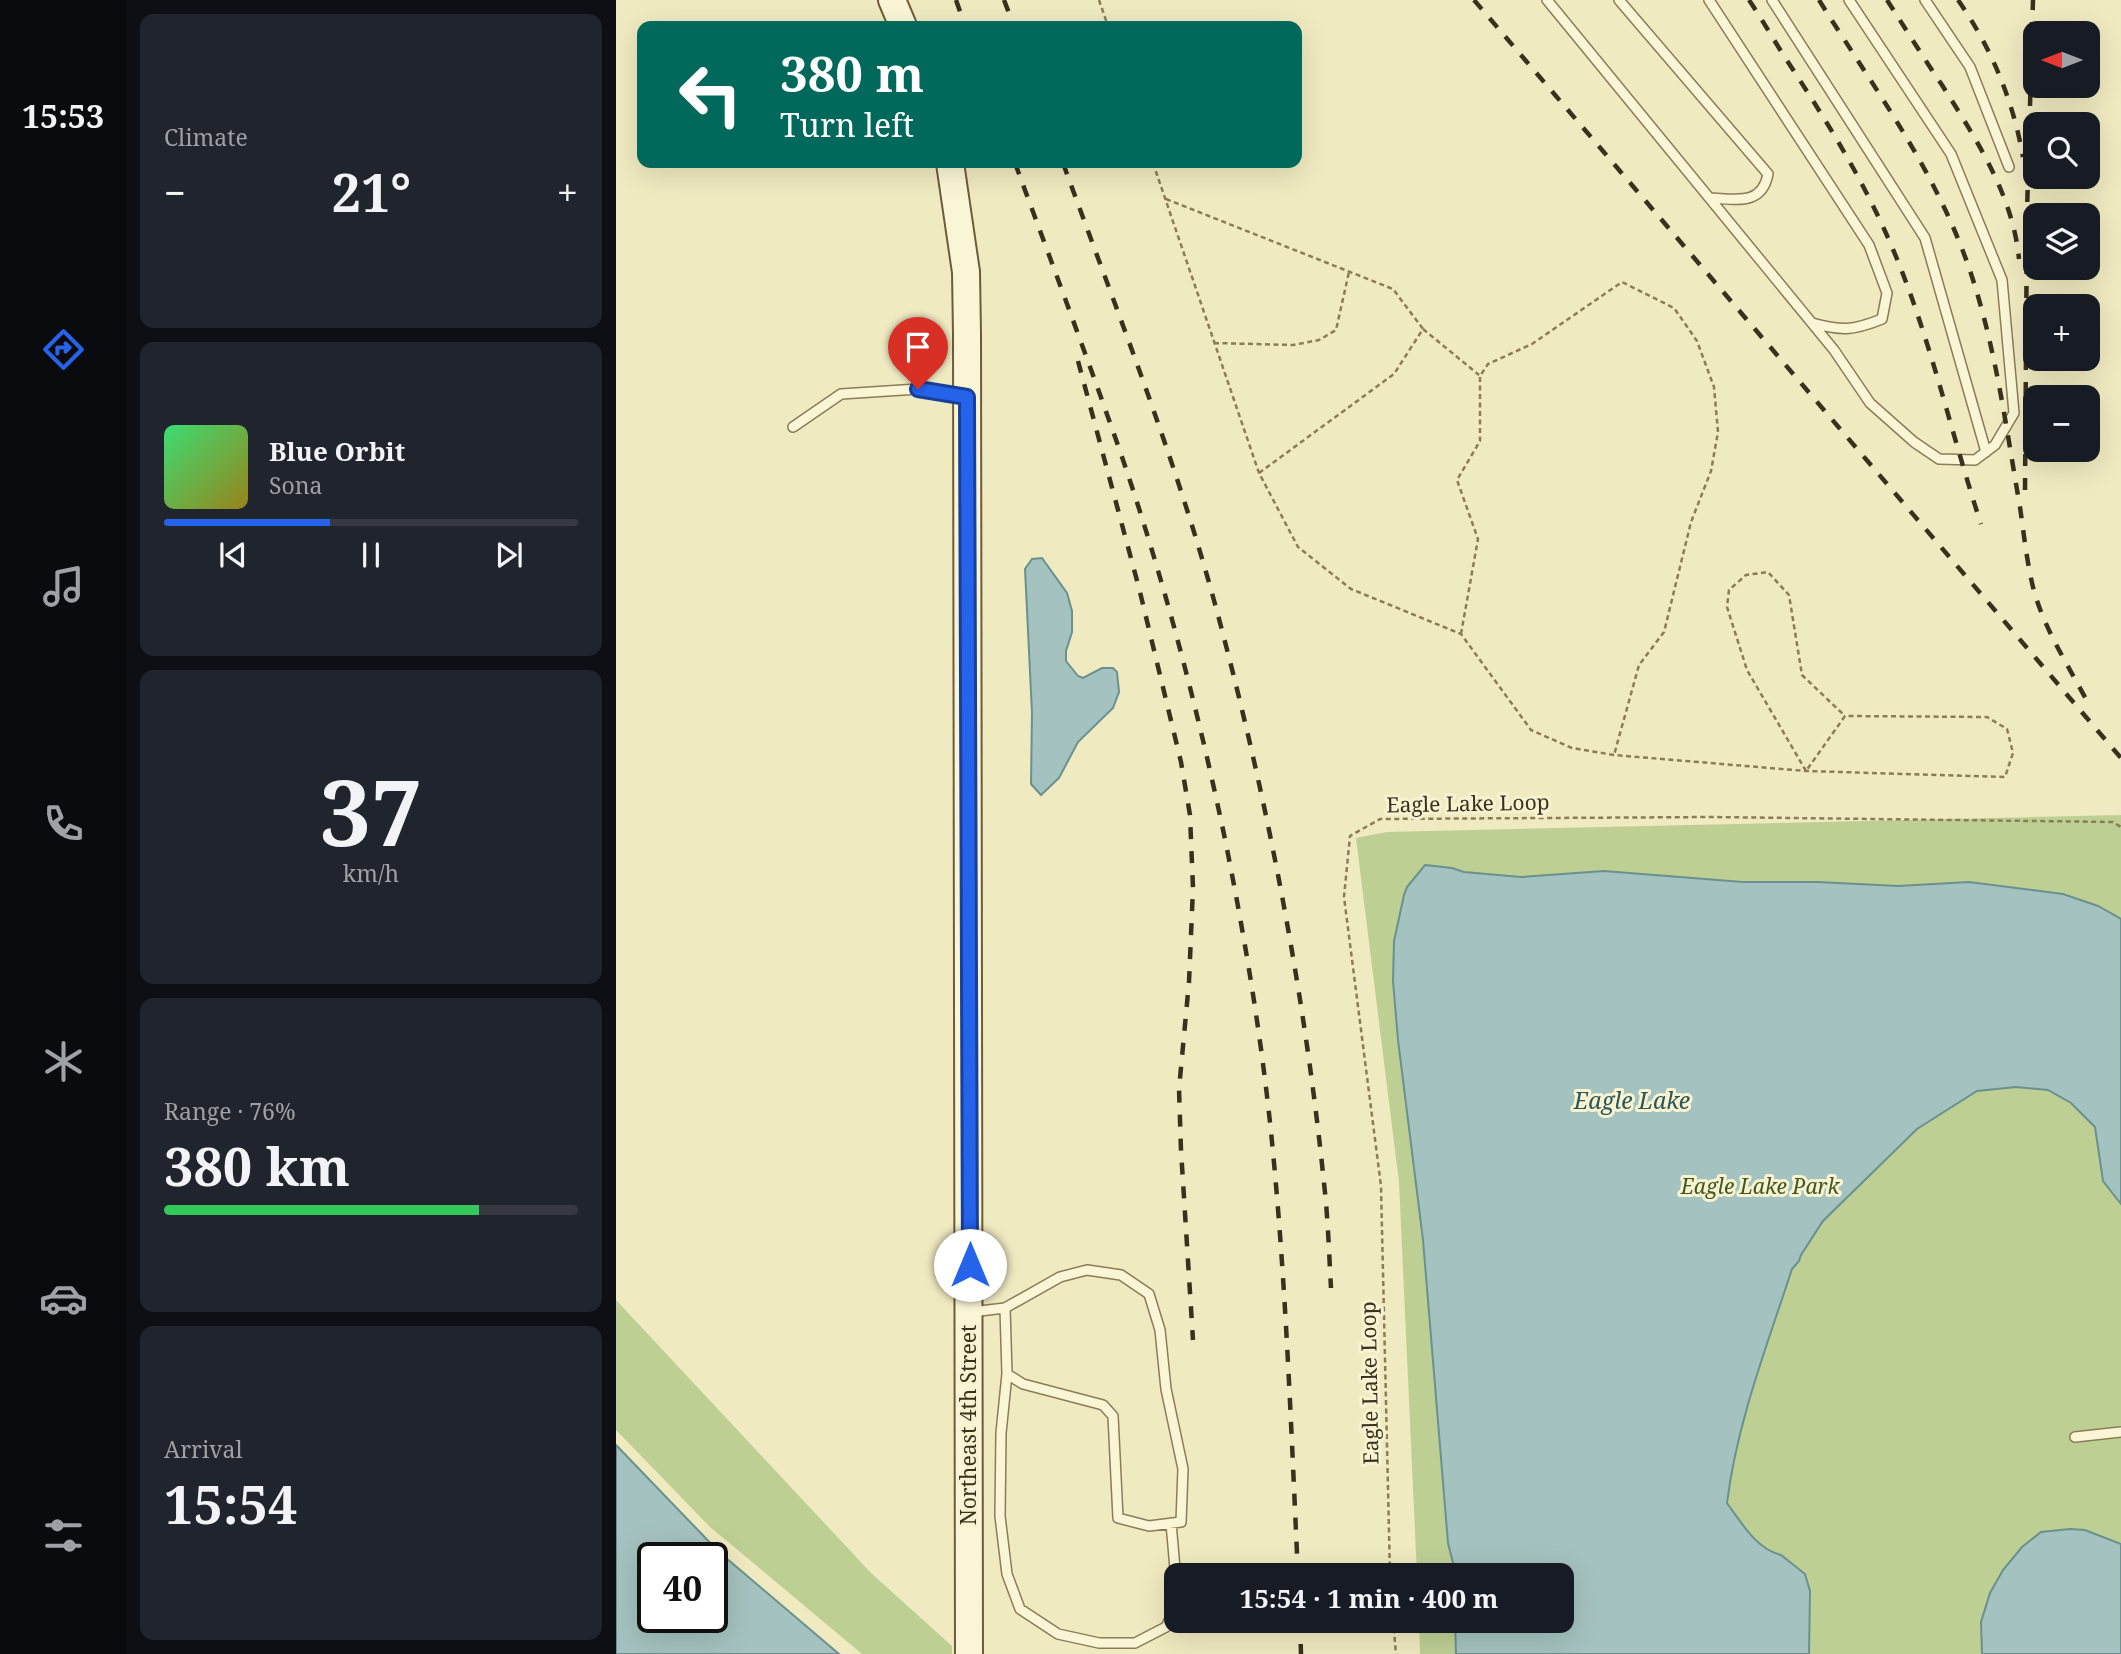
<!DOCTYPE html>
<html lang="en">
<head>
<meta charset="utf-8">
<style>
  body { margin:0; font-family:"Noto Serif",serif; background:#20242c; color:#f1f3f6; height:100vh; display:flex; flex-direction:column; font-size:26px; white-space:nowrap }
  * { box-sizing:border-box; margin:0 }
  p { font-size:23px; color:#9ea1a6 }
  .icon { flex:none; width:38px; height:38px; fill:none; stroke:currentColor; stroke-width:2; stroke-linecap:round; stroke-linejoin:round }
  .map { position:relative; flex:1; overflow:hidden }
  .drawer { display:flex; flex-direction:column; gap:14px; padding:14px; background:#0d0f14; width:490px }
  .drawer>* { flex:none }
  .guide { position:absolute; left:21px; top:21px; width:665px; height:147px; border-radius:14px; box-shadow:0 7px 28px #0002; background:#00695c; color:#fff; overflow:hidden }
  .needle { width:46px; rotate:270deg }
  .fabs { position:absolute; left:1407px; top:21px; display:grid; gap:14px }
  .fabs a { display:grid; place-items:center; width:77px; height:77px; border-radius:14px; background:#171b24; box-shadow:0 7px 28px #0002; font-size:35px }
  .speed { position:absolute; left:21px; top:1542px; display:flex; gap:14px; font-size:35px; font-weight:700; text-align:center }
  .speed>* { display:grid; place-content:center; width:91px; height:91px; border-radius:50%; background:#171b24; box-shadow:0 7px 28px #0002; line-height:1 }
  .speed .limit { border:4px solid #111; border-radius:10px; background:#fff; color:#111 }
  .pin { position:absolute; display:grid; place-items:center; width:60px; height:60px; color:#fff; margin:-72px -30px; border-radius:50% 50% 50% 0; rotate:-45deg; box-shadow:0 0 7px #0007 }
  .pin .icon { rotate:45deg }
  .me { position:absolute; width:77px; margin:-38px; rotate:0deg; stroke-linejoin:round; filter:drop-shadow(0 0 5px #0008) }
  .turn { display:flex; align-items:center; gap:24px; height:147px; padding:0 28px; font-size:32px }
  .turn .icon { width:91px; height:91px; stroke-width:2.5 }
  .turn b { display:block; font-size:49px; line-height:60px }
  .big { font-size:52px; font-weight:700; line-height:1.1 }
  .drawer .widget { flex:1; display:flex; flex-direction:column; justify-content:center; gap:10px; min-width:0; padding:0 24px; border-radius:14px; background:#20242c }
  .drawer .dial { align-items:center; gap:0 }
  .dial b { font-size:91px; line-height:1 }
  .song { display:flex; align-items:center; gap:21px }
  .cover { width:84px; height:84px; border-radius:10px; background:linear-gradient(135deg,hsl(140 70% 55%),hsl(50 70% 35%)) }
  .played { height:7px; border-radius:4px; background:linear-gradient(90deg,#2563eb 40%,#363941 40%) }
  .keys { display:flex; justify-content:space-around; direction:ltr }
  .heat { display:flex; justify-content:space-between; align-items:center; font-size:38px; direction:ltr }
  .charge { height:10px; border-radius:5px; background:linear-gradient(90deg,#34c759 76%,#363941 0) }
  .trip { position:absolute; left:548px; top:1563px; width:410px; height:70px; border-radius:14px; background:#171b24; box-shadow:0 7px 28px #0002; font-weight:700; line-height:70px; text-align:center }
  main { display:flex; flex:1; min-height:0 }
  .tabs { display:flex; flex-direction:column; width:126px; justify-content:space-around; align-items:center; background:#090b0e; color:#9ea1a6 }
  .tabs .icon { width:49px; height:49px }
  .tabs .selected { color:#2563eb }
  .tabs b { font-size:32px; color:#f1f3f6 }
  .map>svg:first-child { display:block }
  .green { fill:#becf94 }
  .water { fill:#a4c2bf; stroke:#6a918e; stroke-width:2; fill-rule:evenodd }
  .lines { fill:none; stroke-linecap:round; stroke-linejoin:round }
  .lane-casing { stroke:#8a7c58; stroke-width:12 }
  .secondary-casing { stroke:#6c5c3b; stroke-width:30 }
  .path { stroke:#8a7c58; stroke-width:2.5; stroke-dasharray:5 3.5; stroke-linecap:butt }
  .lane { stroke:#faf6d5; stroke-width:9 }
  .secondary { stroke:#faf6d5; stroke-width:26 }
  .rail { stroke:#39301d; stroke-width:4.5; stroke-dasharray:12 12; stroke-linecap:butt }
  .route-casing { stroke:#184099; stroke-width:18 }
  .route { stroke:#2563eb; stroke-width:12 }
  .labels { text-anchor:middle; stroke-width:6; stroke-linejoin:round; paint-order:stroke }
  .street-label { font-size:21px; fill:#39301d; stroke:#f7f3d1 }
  .park-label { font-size:21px; font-style:italic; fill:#405722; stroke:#f7f3d1 }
  .water-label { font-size:23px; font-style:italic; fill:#2b555a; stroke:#f7f3d1 }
</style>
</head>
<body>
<main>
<nav class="tabs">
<b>15:53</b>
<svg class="icon selected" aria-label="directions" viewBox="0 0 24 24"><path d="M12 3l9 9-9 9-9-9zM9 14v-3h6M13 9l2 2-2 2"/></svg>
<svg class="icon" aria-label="music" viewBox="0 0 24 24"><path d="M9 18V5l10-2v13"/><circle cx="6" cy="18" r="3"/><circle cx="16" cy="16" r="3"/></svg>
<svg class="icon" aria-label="phone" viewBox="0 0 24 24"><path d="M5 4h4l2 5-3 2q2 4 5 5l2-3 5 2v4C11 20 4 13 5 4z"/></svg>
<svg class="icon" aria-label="climate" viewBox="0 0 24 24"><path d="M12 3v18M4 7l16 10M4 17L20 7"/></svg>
<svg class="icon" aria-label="car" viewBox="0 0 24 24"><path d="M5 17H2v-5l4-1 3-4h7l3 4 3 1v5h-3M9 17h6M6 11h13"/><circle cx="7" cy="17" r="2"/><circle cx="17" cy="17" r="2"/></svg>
<svg class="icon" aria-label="filters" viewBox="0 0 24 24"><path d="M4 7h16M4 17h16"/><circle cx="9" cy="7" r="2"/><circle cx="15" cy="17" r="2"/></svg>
</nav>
<section class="drawer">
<div class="widget"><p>Climate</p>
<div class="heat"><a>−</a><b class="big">21°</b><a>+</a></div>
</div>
<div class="widget">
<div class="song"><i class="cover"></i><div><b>Blue Orbit</b><p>Sona</p></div></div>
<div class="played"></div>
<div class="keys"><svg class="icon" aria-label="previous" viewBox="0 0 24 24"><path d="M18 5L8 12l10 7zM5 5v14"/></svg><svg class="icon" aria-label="pause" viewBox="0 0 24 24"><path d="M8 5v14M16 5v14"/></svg><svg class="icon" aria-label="next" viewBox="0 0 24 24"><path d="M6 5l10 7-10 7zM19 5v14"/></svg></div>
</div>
<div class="widget dial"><b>37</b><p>km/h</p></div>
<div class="widget"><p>Range · 76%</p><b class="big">380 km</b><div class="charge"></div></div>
<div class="widget"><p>Arrival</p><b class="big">15:54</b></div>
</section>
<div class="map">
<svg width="1505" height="1654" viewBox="0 0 1505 1654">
  <rect width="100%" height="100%" fill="#f0eac1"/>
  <!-- green -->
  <path class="green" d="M 1505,815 L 1505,1654 L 804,1654 L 803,1621 L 945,1620 L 945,1575 L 801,1575 L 783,1182 L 740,838 L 771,832 Z
    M 0,1300 L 255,1573 L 336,1646 L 336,1654 L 246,1654 L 93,1526 L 0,1430 Z"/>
  <!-- water -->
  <path class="water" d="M 426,558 L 451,593 L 456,611 L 456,632 L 450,651 L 450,661 L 462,676 L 467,678 L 486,668 L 497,668 L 501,672 L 503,692 L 497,708 L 462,742 L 443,778 L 425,795 L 415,784 L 416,713 L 409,569 L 416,559 Z
    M 809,865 L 836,868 L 848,872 L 905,877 L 988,871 L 1127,882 L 1202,882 L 1282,886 L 1353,882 L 1447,894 L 1482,906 L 1505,919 L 1505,1204 L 1487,1181 L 1479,1127 L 1455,1103 L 1432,1090 L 1400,1087 L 1361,1091 L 1301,1129 L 1207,1221 L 1185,1255 L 1183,1261 L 1176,1269 C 1151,1346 1121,1422 1111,1503 C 1125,1522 1140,1549 1165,1555 L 1189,1574 L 1194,1591 L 1193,1654 L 840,1654 L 839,1621 L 945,1620 L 945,1575 L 840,1575 L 832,1543 L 807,1240 L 782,1040 L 777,981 L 778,941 L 788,895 L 791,887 Z
    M 0,1445 L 103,1552 L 223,1654 L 0,1654 ZM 37,1558 L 96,1558 L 96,1617 L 37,1617 Z
    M 1454,1529 L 1469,1530 L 1505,1544 L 1505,1654 L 1366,1654 L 1365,1622 L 1374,1593 L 1387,1570 L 1406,1547 L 1425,1532 Z"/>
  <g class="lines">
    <!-- lane casing -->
    <g class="lane-casing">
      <path id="lane" d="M 931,0 L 1218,350 L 1254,403 L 1298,442 L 1323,459 L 1359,460 L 1379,445 L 1398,413 L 1386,280 L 1335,154 L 1233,0
        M 1003,0 L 1152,174 C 1146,206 1120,199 1094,198
        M 1093,0 L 1253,245 L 1271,293 L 1266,319 C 1236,331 1226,331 1196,323
        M 1156,0 L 1309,238 L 1370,452
        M 1309,0 L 1354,67 L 1393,167
        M 177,427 L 225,394 L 302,389 L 349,397
        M 355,1312 L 389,1308 L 444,1277 L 471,1270 L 505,1275 L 533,1294 L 544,1330 L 550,1389 L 567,1469 L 565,1522 L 533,1526 L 502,1518 L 497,1416 L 487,1405 L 407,1384 L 391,1374 L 389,1308
        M 391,1374 L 385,1433 L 384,1516 L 391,1574 L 404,1609 L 442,1634 L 483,1643 L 519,1643 L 550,1627 L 560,1606
        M 1459,1437 L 1505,1432
        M 555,1523 L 560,1580"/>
    </g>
    <!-- secondary casing -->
    <g class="secondary-casing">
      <path id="secondary" d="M 276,0 L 287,26
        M 334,163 L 350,272 L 351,334 L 353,1654"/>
    </g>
    <!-- path -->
    <path class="path" d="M 483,0 L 492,26
      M 537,163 L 643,473 L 682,547 L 735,589 L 845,634 L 915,730 L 956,748 L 998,755 L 1190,771 L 1389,777 L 1397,753 L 1391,729 L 1371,717 L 1229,716 L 1190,771
      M 550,199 L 777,289 L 807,329
      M 598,343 L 677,345 L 703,340 L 720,330 L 733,272
      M 643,473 L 778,374 L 807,329 L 863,375
      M 845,634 L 862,539 L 841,480 L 864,441 L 864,376 L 872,364 L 916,344 L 1006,282 L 1058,308 L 1081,341 L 1098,387 L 1102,432 L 1095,471 L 1075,522 L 1048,632 L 1023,665 L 998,755
      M 1190,771 L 1131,670 L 1111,607 L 1113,590 L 1130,575 L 1152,572 L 1173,595 L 1186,675 L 1229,716
      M 774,1575 L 765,1186 L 728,897 L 734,836 L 764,819 L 1096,817 L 1497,822 L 1505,827
      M 777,1620 L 780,1654"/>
    <!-- lane -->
    <use href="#lane" class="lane"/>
    <!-- secondary -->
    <use href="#secondary" class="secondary"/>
    <!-- rail -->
    <path class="rail" d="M 340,0 L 349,26
      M 388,0 L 398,26
      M 858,0 L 1505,758
      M 1133,0 C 1146,19 1157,39 1170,59 C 1212,123 1252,187 1281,259 C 1316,345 1336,436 1365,524
      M 1203,0 C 1261,93 1325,177 1358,283 C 1381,356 1391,433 1404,507 C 1408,535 1411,564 1418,591 C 1429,630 1452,665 1471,701
      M 1271,0 C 1289,28 1307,57 1326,85 C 1360,139 1397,195 1403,259
      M 1342,0 C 1375,47 1397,100 1407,157
      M 399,163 C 435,261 472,359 506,457 C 549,583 583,714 610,844 C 629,939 645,1035 655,1132 C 670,1279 675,1427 682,1575
      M 447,163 C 500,309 558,454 599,604 C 650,793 688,988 708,1183 C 712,1218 713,1253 715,1288
      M 462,361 L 523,588 L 565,762 L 574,815 L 577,888 L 573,982 L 563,1089 L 565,1150 L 577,1340
      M 1409,490 L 1411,212 L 1417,0
      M 684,1620 L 685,1654"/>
  </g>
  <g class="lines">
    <!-- route casing -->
    <g class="route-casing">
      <path id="route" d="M 302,389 L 351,397 L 354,1265"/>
    </g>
    <!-- route -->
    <use href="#route" class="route"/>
  </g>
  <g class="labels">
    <!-- street labels -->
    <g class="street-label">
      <text transform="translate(852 804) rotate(-1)" y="7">Eagle Lake Loop</text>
      <text transform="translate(754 1383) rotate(-91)" y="7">Eagle Lake Loop</text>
      <text transform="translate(353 1425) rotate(-90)" y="7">Northeast 4th Street</text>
    </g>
    <!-- park labels -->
    <g class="park-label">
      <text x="1144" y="1194">Eagle Lake Park</text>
    </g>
    <!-- water labels -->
    <g class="water-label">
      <text x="1016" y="1109">Eagle Lake</text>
    </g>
  </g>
</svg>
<div class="fabs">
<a><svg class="needle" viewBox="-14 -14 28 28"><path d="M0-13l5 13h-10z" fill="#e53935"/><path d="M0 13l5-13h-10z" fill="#9ea1a6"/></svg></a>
<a><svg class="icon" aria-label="search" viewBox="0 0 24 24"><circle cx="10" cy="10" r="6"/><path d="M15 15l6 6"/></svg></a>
<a><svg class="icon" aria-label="layers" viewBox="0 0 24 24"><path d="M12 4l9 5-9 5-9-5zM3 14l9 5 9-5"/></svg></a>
<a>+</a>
<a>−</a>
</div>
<div class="speed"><div class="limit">40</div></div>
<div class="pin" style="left:302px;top:389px;background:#d93025"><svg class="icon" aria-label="arrive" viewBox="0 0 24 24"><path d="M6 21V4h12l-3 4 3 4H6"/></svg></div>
<svg class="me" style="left:354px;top:1265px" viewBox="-20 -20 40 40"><circle r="19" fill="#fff"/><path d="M0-13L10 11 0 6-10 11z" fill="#2563eb"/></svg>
<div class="trip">15:54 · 1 min · 400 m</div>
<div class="guide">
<div class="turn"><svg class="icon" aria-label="left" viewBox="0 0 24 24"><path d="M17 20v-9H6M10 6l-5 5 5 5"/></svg><div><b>380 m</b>Turn left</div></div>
</div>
</div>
</main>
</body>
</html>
